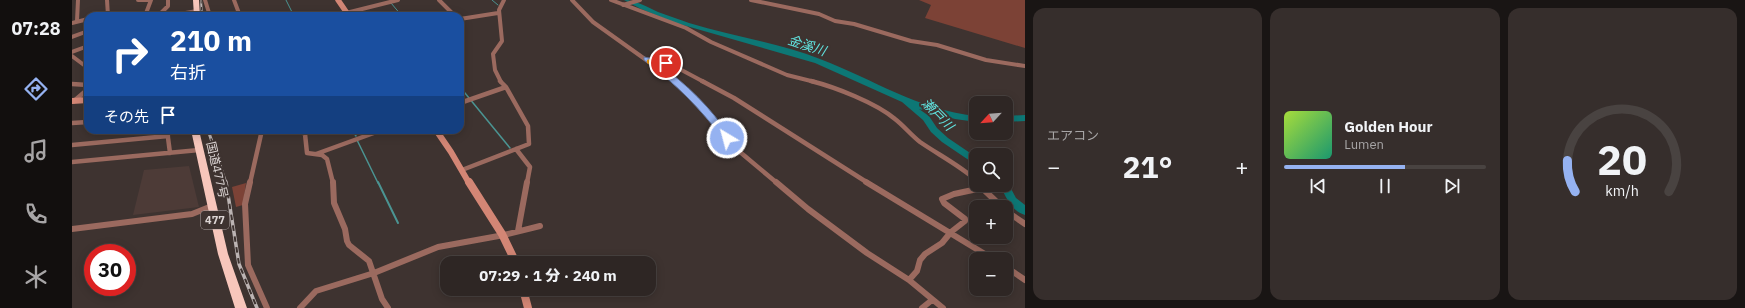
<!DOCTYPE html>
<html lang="ja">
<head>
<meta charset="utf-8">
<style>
  body { margin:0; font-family:"IBM Plex Sans","Noto Sans JP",sans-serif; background:#362e2c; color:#f1f3f6; height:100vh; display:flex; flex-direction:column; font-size:15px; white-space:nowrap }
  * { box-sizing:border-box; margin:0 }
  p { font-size:13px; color:#a7a5a6 }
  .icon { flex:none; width:22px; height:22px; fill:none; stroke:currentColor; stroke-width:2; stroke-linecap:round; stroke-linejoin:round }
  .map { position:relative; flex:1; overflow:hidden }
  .side { display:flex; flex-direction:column; gap:8px; padding:8px; background:#191514; width:720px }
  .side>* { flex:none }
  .guide { position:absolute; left:12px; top:12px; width:380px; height:122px; border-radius:12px; box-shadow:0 2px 10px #0003,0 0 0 1px #494341; background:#1a4fa0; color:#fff; overflow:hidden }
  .needle { width:26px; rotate:244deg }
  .buttons { position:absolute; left:897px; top:96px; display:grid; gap:8px }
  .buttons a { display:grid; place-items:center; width:44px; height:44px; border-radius:8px; background:#2e2624; box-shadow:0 2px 10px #0003,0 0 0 1px #494341; font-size:20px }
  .speed { position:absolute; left:12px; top:244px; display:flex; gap:8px; font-size:20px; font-weight:700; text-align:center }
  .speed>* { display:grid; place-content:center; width:52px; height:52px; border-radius:50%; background:#2e2624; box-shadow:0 2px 10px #0003,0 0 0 1px #494341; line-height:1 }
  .speed .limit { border:6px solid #d22; background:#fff; color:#111 }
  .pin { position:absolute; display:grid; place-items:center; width:34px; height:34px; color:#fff; margin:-17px; border:2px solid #fff; border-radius:50%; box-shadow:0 1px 4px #0007 }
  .me { position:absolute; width:44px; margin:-22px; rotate:323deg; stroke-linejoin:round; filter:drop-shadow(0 0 3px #0008) }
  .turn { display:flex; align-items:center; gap:14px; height:84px; padding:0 20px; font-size:18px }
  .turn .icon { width:52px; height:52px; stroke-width:2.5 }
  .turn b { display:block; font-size:28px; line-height:34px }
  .then { display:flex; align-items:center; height:38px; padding:0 20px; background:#0003; gap:8px; font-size:15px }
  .big { font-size:30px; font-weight:800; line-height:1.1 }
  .side .card { flex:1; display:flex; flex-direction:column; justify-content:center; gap:6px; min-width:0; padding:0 14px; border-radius:12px; background:#362e2c }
  .side .dial { align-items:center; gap:0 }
  .dial svg { height:104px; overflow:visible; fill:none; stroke:#494341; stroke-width:7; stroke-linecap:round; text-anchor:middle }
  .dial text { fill:#f1f3f6; stroke:none }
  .song { display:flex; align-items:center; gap:12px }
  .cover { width:48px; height:48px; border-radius:6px; background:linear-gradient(135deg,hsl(80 70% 55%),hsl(160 70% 35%)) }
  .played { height:4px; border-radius:2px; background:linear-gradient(90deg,#95b2f1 60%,#494341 60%) }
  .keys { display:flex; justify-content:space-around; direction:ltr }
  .heat { display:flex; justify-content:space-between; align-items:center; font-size:22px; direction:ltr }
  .side .tiles { flex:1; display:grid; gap:8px; grid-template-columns:repeat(3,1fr) }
  .trip { position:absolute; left:368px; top:256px; width:216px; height:40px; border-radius:12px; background:#2e2624; box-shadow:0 2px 10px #0003,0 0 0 1px #494341; font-weight:800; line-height:40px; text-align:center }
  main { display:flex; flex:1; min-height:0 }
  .tab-bar { display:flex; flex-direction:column; width:72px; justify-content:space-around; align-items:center; background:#120f0e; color:#a7a5a6 }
  .tab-bar .icon { width:28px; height:28px }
  .tab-bar .on { color:#95b2f1 }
  .tab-bar b { font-size:18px; color:#f1f3f6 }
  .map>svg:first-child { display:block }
  .built { fill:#4d3b37 }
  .green { fill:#7c4236 }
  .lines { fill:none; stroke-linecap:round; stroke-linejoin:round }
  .stream-far2 { stroke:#4b9492; stroke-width:1 }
  .stream-far1 { stroke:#4b9492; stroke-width:1.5 }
  .stream { stroke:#4b9492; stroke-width:2 }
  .river { fill:#0d7775; fill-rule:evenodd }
  .street-far2 { stroke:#9b6a5f; stroke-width:4 }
  .street-far1 { stroke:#9b6a5f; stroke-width:4.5 }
  .street { stroke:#9b6a5f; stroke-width:6 }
  .secondary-far2 { stroke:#d38675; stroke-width:5.5 }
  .secondary-far1 { stroke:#d38675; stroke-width:6 }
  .secondary { stroke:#d38675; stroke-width:8 }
  .highway { fill:#f7c6bb; fill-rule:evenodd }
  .rail-far2-casing { stroke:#bcb4b3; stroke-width:2 }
  .rail-far1-casing { stroke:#bcb4b3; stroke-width:3 }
  .rail-casing { stroke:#bcb4b3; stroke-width:3.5 }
  .rail-far2 { stroke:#3e3330; stroke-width:1; stroke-dasharray:3.5; stroke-linecap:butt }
  .rail-far1 { stroke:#3e3330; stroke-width:1.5; stroke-dasharray:4.5; stroke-linecap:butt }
  .rail { stroke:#3e3330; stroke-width:2; stroke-dasharray:5.5; stroke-linecap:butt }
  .route { fill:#95b2f1; stroke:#61749d }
  .slow { fill:#f59e0b }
  .labels { text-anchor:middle; stroke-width:4; stroke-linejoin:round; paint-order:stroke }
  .shield { fill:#3e3330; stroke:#ada5a4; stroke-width:1 }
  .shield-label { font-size:11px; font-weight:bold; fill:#ddd6d5 }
  .street-label { font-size:12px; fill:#ddd6d5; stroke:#3e3330 }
  .water-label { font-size:13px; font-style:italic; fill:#61e5e1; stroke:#3e3330 }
</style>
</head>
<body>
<main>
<nav class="tab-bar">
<b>07:28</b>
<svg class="icon on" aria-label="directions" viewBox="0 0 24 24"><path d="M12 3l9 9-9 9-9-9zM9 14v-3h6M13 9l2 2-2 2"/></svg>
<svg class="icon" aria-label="music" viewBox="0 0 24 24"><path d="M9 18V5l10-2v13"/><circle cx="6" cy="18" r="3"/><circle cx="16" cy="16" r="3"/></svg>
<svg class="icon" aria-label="phone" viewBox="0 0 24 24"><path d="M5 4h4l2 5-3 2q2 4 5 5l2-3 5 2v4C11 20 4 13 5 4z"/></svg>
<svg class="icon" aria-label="climate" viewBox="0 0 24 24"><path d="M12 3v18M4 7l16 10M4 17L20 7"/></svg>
</nav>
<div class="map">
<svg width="953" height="308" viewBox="0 0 953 308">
  <rect width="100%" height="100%" fill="#3e3330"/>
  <!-- built -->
  <path class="built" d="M 117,166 L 127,207 L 61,215 L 72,170 Z"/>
  <!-- green -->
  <path class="green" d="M 847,0 L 953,0 L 953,48 L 853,18 L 859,5 Z
    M 174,183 L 171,205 L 164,207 L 160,187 Z"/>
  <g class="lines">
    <!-- stream-far2 -->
    <path class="stream-far2" d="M 214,0 L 222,16
      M 420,0 L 426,5
      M 319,3 L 330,16"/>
    <!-- stream-far1 -->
    <path class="stream-far1" d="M 388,87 L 438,148
      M 280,130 L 284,136
      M 285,140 L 306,183"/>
    <!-- stream -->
    <path class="stream" d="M 306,182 L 326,223"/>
    <!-- river -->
    <path class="river" d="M 552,0 C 564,0 575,7 586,12 C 596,16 607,19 617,23 C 660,36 706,43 748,59 C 803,80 844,109 904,116 L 904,122 L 883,119 L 847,109 L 857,116 L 865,128 L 876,138 L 904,157 L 904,165 L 870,142 L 859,132 L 851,120 L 830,102 L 743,63 L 604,23 L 569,9 Z
      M 953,115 L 953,121 L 934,122 L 934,116 Z
      M 934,182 L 936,183 L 944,198 L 953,205 L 953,215 C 939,211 934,197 928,185 L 934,185 Z"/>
    <!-- street-far2 -->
    <path class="street-far2" d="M 35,0 L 36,16
      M 66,0 L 77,0
      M 133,0 L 138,16
      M 162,0 L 168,16
      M 367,0 L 383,16
      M 500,0 L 521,22 L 605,82
      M 539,0 L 614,28 L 639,42 L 715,75 L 743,82
      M 679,0 L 747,14 L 763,21 L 782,24 L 839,41 L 865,45 L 914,60 L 953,66
      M 551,5 L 568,0
      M 29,16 L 36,14
      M 73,16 L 79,0
      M 86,16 L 96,6 L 96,0
      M 96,16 L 125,11
      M 262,16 L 326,0
      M 388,19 L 426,13
      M 5,21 L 6,0
      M 0,23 L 16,19
      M 0,37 L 16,31
      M 0,52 L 16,46
      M 0,56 L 16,68
      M 578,59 L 602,66 L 632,82
      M 429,82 L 423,70 L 421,54 L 430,41 L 427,10 L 432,0"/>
    <!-- street-far1 -->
    <path class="street-far1" d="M 604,81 L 627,103 L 662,147 L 705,183
      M 630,81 L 662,98 L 796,183
      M 739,81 C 763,87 804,103 823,119 C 832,126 839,135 848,142 C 867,155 887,165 904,180
      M 0,84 L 16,85
      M 2,101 L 16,89
      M 388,103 L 434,87
      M 0,123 L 16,122
      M 95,130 L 98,153
      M 219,130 L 228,131 L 233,134 L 235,153 L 250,155 L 255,159 L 261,183
      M 0,145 L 96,136
      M 444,149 L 458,167 L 455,183
      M 244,154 L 310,130
      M 0,162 L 127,150
      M 390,170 L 457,144 L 456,126 L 434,87 L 428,81
      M 178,183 L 190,130"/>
    <!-- street -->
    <path class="street" d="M 178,182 L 173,204 L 176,265 L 195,308
      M 261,182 L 262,203 L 273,229 L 275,241 L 277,245 L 297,261 L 310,299 L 316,308
      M 704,182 L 736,209 L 795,253 L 837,280 L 871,308
      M 794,182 L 921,259
      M 909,187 L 930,207
      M 934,211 L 953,224
      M 0,229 L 120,214 L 140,206
      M 446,231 L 455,182
      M 934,267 L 953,280
      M 837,280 L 845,271 L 848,260 L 853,254 L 870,243 L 879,232 L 893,221 L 893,219 L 872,203 L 870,199 L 882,194 L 910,188
      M 228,308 L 244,291 L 302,273 L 366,247 L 432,235 L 468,226
      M 850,308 L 860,300"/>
    <!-- secondary-far2 -->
    <path class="secondary-far2" d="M 266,0 L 277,16"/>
    <!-- secondary-far1 -->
    <path class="secondary-far1" d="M 0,101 L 16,100
      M 364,130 L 379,152 L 397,183"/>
    <!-- secondary -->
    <path class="secondary" d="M 397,182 L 430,234 L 444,263
      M 451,289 L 456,308"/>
    <!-- highway -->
    <path class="highway" d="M 121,0 L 127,0 L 128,16 L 122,16 Z
      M 119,130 L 127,130 L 156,254 L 175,308 L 163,308 L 146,254 Z"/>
    <!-- rail-far2 casing -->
    <g class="rail-far2-casing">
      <path id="rail-far2" d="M 129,0 L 130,16"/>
    </g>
    <!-- rail-far1 casing -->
    <g class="rail-far1-casing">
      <path id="rail-far1" d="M 136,130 L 154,183"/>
    </g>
    <!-- rail casing -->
    <g class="rail-casing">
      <path id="rail" d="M 154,182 L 167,264 L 185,308"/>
    </g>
    <!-- rail-far2 -->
    <use href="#rail-far2" class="rail-far2"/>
    <!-- rail-far1 -->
    <use href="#rail-far1" class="rail-far1"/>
    <!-- rail -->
    <use href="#rail" class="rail"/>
  </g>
  <!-- route -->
  <path class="route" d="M 572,57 L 597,62 L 598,63 L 594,66 L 586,64 C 614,83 640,109 659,138 L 658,140 L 652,140 C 628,108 604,84 572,60 Z"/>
  <!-- slow -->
  <path class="slow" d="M 578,59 L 602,75 L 602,78 L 597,78 L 575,63 L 575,60 Z"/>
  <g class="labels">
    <!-- shield labels -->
    <rect class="shield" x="129" y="211" width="28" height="18" rx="3"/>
    <g class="shield-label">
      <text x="143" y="224">477</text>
    </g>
    <!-- street labels -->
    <g class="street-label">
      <text transform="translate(145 170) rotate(77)" y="4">国道477号</text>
    </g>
    <!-- water labels -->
    <g class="water-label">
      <text transform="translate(735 45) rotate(18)" y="5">金溪川</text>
      <text transform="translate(866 114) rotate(45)" y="5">瀬戸川</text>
    </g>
  </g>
</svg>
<div class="buttons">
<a><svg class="needle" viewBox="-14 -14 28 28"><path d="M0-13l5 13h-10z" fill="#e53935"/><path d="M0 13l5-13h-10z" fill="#a7a5a6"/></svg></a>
<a><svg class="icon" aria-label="search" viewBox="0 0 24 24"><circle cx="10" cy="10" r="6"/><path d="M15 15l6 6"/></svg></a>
<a>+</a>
<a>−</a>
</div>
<div class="speed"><div class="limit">30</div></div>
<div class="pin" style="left:594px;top:63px;background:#d93025"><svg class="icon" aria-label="arrive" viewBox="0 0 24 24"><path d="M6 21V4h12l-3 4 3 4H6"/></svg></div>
<svg class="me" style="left:655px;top:138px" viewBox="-20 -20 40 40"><circle r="17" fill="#95b2f1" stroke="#fff" stroke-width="3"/><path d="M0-11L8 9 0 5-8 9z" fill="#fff"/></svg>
<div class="trip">07:29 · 1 分 · 240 m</div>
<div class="guide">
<div class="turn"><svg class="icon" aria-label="right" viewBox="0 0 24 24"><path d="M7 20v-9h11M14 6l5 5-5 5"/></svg><div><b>210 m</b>右折</div></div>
<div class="then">その先<svg class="icon" aria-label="arrive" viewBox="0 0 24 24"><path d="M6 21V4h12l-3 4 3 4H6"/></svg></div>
</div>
</div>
<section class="side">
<div class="tiles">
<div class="card"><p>エアコン</p>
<div class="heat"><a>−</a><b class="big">21°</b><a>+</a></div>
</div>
<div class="card">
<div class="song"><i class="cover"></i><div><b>Golden Hour</b><p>Lumen</p></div></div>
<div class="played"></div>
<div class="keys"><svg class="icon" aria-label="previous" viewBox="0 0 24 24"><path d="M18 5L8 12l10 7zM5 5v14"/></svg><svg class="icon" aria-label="pause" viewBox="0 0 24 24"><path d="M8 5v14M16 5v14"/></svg><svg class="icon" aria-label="next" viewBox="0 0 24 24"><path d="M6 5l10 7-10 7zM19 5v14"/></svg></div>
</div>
<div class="card dial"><svg viewBox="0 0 100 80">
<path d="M14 69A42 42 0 1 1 86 69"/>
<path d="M14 69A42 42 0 0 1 8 45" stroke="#95b2f1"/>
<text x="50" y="56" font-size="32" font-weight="700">20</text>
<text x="50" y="72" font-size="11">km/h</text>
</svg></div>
</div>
</section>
</main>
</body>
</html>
